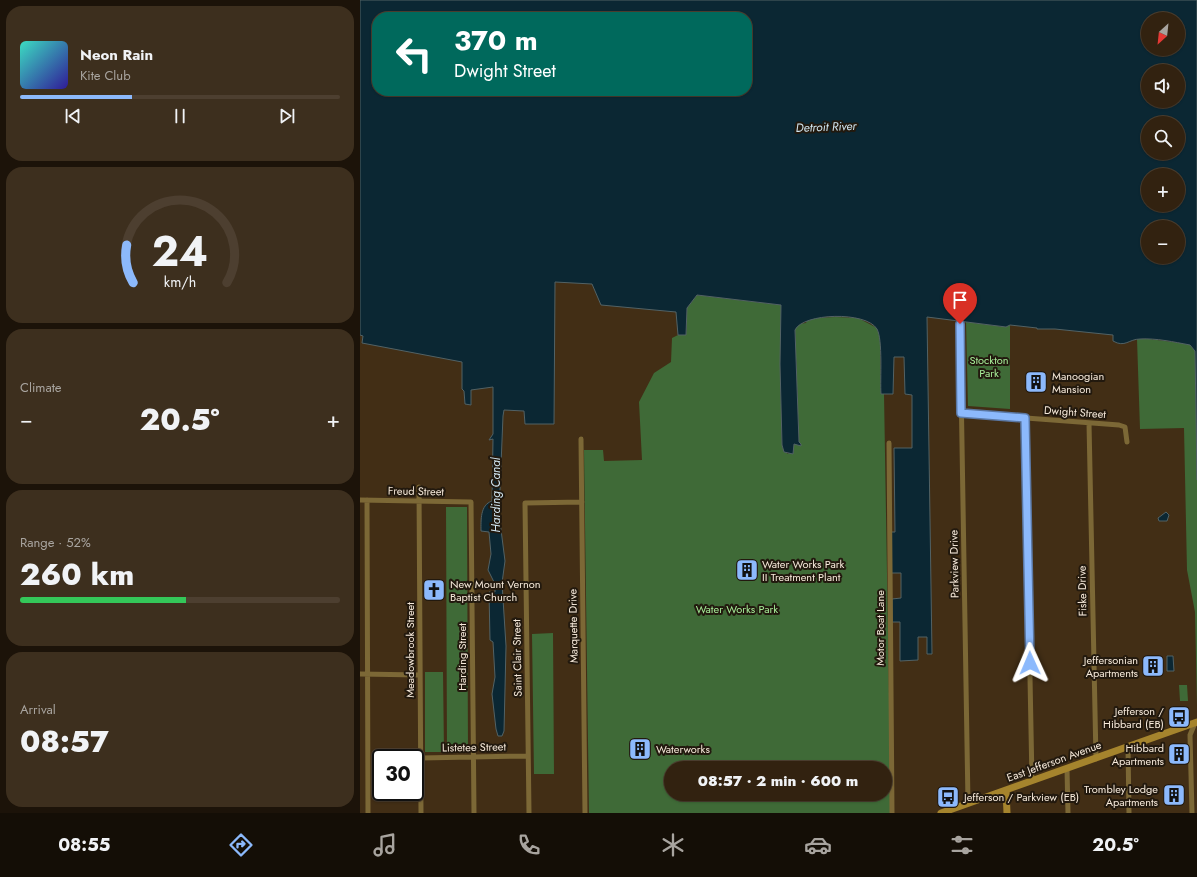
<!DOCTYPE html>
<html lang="en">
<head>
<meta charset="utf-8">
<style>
  body { margin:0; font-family:Jost,sans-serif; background:#3d2f1e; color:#f1f3f6; height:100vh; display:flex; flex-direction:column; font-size:15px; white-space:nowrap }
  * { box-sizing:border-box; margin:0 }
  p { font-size:13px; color:#a8a49f }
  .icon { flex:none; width:22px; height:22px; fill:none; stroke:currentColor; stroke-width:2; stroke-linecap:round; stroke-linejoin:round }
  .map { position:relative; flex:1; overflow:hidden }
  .sheet { display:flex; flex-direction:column; gap:6px; padding:6px; background:#1c1309; width:360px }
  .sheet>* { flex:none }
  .guide { position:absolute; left:12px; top:12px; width:380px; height:84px; border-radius:16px; box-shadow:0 1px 3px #0004,0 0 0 1px #4d3f30; background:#00695c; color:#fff; overflow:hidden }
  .needle { width:26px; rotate:207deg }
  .fabs { position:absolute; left:781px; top:12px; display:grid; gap:8px }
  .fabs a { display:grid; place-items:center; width:44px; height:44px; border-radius:50%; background:#322210; box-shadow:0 1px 3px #0004,0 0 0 1px #4d3f30; font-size:20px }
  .speed { position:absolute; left:12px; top:749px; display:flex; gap:8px; font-size:20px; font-weight:700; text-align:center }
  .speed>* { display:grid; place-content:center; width:52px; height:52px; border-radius:50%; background:#322210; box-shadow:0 1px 3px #0004,0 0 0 1px #4d3f30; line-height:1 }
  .speed .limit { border:2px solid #111; border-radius:6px; background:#fff; color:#111 }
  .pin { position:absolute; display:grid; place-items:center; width:34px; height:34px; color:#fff; margin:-41px -17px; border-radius:50% 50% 50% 0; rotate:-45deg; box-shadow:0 0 4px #0007 }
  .pin .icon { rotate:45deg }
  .me { position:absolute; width:44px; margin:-22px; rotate:359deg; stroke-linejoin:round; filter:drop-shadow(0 0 3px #0008) }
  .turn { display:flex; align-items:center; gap:14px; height:84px; padding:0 16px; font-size:18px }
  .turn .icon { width:52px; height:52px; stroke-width:2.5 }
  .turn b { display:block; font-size:28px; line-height:34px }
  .big { font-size:30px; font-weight:800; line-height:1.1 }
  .sheet .widget { flex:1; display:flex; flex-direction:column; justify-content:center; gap:6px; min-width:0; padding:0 14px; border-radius:16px; background:#3d2f1e }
  .sheet .dial { align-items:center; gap:0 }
  .dial svg { height:104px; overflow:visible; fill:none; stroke:#4d3f30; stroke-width:7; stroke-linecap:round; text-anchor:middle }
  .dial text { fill:#f1f3f6; stroke:none }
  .song { display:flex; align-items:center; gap:12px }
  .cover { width:48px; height:48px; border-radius:6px; background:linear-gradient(135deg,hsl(170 70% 55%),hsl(250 70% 35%)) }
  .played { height:4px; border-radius:2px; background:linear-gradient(90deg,#8cb9fc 35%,#4d3f30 35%) }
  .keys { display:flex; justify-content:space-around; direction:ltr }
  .heat { display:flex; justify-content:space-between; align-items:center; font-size:22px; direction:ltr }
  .charge { height:6px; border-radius:3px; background:linear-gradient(90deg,#34c759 52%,#4d3f30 0) }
  .trip { position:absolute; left:304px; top:761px; width:228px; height:40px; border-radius:20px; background:#322210; box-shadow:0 1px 3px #0004,0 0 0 1px #4d3f30; font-weight:800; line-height:40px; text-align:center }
  .tab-bar { display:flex; height:64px; justify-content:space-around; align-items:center; background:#140e06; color:#a8a49f }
  .tab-bar .icon { width:28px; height:28px }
  .tab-bar .current { color:#8cb9fc }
  .tab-bar b { font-size:18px; color:#f1f3f6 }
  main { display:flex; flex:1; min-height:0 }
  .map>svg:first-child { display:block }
  .green { fill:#3f6a37; fill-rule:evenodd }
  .water { fill:#0b2733; stroke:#526265; fill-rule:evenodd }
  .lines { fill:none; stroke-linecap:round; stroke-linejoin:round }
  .street { stroke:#7c6836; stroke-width:5 }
  .secondary { stroke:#a5842d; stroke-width:7 }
  .route-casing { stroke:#5b78a4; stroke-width:10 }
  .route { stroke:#8cb9fc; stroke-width:7 }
  .labels { text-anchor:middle; stroke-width:4; stroke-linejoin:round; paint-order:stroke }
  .park-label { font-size:11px; fill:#a6ec98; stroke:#22190e }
  .poi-label { font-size:11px; fill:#f7eadb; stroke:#22190e; text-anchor:start }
  .street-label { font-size:11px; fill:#f7eadb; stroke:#22190e }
  .water-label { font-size:12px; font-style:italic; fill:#d1e6f1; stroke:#22190e }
</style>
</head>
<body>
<main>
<section class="sheet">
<div class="widget">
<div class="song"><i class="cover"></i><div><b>Neon Rain</b><p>Kite Club</p></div></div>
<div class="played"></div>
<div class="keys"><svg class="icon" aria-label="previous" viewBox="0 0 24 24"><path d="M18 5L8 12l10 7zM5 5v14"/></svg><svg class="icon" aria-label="pause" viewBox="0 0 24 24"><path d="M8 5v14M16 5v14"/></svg><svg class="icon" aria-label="next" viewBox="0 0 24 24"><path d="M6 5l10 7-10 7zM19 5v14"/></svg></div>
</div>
<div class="widget dial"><svg viewBox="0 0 100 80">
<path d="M14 69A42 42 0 1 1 86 69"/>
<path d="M14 69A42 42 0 0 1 9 40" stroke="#8cb9fc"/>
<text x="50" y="56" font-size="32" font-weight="700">24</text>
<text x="50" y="72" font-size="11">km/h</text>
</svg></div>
<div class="widget"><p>Climate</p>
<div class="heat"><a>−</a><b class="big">20.5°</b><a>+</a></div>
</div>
<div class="widget"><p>Range · 52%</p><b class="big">260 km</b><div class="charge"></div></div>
<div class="widget"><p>Arrival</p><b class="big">08:57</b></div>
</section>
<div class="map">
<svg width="837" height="813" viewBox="0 0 837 813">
  <rect width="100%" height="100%" fill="#422e15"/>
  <!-- green -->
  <path class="green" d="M 337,295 L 422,305 L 420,364 L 422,445 L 424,451 L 428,454 L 434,444 L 439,442 L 435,329 L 439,324 L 446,323 L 447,320 L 453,318 L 476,317 L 498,318 L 517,328 L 520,337 L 521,393 L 524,394 L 531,813 L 229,813 L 224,450 L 243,450 L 244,461 L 282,460 L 279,402 L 294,373 L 311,362 L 312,338 L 318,335 L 326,335 L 327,308 ZM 311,768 L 525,768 L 525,794 L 311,794 Z
    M 606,322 L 645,327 L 650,325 L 650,409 L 608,406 Z
    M 781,338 L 837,345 L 837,706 L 835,612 L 827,570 L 824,428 L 780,429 L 777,339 Z
    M 86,507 L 107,507 L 108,751 L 87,751 Z
    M 193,633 L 194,774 L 174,774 L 172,634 Z
    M 65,672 L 83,672 L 84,752 L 65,752 Z
    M 819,685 L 827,685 L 828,701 L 820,701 Z"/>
  <!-- water -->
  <path class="water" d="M 0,0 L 837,0 L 837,480 L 835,351 L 830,345 C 814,342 796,338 780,339 C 769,339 765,348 753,341 L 753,335 L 695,329 L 677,329 L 677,328 L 650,325 L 646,327 L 567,317 L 572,654 L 567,654 L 567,637 L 558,637 L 558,660 L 540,661 L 540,622 L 532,622 L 532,599 L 541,598 L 541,573 L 531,573 L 531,532 L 535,532 L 534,448 L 552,448 L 552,395 L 545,394 L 544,357 L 534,357 L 533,394 L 521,394 C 520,379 523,340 517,329 C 506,311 443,313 435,330 L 439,442 L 441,444 L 441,446 L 434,444 L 433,454 L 424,452 L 422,445 L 420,364 L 421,305 L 337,295 L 327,308 L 326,335 L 318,335 L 316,312 L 241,305 L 232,284 L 195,282 L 194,424 L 165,424 L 164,411 L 144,410 L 143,416 L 139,514 L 145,561 L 142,583 L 146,646 L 144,731 L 142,736 L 138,736 L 136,729 L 132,694 L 135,677 L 133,642 L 130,640 L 129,592 L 135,592 L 135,584 L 128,570 L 131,554 L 129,532 L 121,531 C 121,520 120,505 132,501 L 133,439 L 129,440 L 133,434 L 133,387 L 111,390 L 111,405 L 105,404 L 104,391 L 102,389 L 102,362 L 2,343 L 3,336 L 0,335 ZM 17,17 L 387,17 L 387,91 L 17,91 ZM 788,19 L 818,19 L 818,49 L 788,49 ZM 788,71 L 818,71 L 818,101 L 788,101 ZM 788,123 L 818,123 L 818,153 L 788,153 ZM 788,175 L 818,175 L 818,205 L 788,205 ZM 788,227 L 818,227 L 818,257 L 788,257 Z
    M 806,512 L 809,515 L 807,521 L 799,521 L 798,518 Z
    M 807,656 L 813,656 L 814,671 L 807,671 Z"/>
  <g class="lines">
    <!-- street -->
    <path class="street" d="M 600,324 L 608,803
      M 601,413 L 759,425 L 765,427 L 767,442
      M 665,418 L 672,781
      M 729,423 L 736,759
      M 221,439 L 225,813
      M 529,443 L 532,813
      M 59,487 L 61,813
      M 0,500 L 111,502 L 114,813
      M 7,500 L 8,813
      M 0,674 L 60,675
      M 768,747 L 769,813
      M 61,758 L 168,756
      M 707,769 L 708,813
      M 169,813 L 165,503 L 222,502
      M 832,813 L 830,735 L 835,723"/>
    <!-- secondary -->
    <path class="secondary" d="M 646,790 L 647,813
      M 581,813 L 837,722"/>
  </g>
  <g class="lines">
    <!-- route casing -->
    <g class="route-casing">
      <path id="route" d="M 600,324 L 601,413 L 665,418 L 670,663"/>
    </g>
    <!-- route -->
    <use href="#route" class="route"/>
  </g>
  <!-- icons -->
  <defs>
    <g id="building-square" transform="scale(1.15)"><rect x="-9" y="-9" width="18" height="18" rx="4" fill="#8cb9fc" stroke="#22190e"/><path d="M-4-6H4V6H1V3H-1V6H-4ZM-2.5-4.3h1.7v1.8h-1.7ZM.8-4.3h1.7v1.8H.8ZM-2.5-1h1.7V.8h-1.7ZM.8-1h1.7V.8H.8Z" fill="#111"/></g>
    <g id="church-square" transform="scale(1.15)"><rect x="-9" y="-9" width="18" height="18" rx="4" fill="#8cb9fc" stroke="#22190e"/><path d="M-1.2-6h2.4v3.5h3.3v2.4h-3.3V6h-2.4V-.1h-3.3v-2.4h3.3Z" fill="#111"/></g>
    <g id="bus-square" transform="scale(1.15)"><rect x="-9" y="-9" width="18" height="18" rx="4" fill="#8cb9fc" stroke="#22190e"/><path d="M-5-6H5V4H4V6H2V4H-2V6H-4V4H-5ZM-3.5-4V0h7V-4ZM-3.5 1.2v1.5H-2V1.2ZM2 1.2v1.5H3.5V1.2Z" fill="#111"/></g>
  </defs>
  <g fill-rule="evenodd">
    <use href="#building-square" x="676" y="382"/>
    <use href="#building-square" x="387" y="570"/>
    <use href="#church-square" x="74" y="590"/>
    <use href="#building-square" x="793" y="666"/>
    <use href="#bus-square" x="819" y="717"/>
    <use href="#building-square" x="280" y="749"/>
    <use href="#building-square" x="819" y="754"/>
    <use href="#building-square" x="814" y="795"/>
    <use href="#bus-square" x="588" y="797"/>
  </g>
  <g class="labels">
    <!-- park labels -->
    <g class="park-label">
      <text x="629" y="364">Stockton<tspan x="629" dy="13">Park</tspan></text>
      <text x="377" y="613">Water Works Park</text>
    </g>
    <!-- poi labels -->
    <g class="poi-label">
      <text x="692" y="380">Manoogian<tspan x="692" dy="13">Mansion</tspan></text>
      <text x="402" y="568">Water Works Park<tspan x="402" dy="13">II Treatment Plant</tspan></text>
      <text x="90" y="588">New Mount Vernon<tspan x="90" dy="13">Baptist Church</tspan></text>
      <text x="778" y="664" text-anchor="end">Jeffersonian<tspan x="778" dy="13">Apartments</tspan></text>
      <text x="804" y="715" text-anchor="end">Jefferson /<tspan x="804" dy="13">Hibbard (EB)</tspan></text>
      <text x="804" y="752" text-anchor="end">Hibbard<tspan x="804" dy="13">Apartments</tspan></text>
      <text x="296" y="753">Waterworks</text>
      <text x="798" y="793" text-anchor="end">Trombley Lodge<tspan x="798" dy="13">Apartments</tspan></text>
      <text x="604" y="801">Jefferson / Parkview (EB)</text>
    </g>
    <!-- street labels -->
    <g class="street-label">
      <text transform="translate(715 412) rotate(4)" y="4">Dwight Street</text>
      <text transform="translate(56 491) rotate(1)" y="4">Freud Street</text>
      <text transform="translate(594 564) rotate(-91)" y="4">Parkview Drive</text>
      <text transform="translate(722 591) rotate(-91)" y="4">Fiske Drive</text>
      <text transform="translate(213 626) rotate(-91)" y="4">Marquette Drive</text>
      <text transform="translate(520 628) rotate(-90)" y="4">Motor Boat Lane</text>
      <text transform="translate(50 650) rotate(-90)" y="4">Meadowbrook Street</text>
      <text transform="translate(102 657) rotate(-90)" y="4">Harding Street</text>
      <text transform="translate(157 658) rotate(-91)" y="4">Saint Clair Street</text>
      <text transform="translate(114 747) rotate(-1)" y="4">Listetee Street</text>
      <text transform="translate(694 761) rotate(-20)" y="4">East Jefferson Avenue</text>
    </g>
    <!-- water labels -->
    <g class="water-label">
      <text transform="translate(466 127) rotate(-2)" y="4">Detroit River</text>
      <text transform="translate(136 495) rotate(-90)" y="4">Harding Canal</text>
    </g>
  </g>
</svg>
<div class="fabs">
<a><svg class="needle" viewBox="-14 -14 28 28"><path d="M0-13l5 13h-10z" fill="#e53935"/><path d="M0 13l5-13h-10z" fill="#a8a49f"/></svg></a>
<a><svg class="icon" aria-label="sound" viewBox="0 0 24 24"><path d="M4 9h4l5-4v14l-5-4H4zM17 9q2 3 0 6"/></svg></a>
<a><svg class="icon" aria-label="search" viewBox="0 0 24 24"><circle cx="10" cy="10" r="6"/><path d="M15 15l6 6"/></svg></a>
<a>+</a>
<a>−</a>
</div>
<div class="speed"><div class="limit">30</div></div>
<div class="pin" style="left:600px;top:324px;background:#d93025"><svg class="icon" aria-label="arrive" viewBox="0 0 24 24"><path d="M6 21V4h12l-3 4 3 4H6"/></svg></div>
<svg class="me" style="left:670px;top:663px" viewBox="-20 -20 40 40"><path d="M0-17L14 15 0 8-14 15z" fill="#8cb9fc" stroke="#fff" stroke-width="4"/></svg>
<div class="trip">08:57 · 2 min · 600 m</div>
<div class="guide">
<div class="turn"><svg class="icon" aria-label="left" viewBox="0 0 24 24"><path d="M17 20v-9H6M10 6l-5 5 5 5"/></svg><div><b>370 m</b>Dwight Street</div></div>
</div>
</div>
</main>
<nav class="tab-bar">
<b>08:55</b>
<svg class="icon current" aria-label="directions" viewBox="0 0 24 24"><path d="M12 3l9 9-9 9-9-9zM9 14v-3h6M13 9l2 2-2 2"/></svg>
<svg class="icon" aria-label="music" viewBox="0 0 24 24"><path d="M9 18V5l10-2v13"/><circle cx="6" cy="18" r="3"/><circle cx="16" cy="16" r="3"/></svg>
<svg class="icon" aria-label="phone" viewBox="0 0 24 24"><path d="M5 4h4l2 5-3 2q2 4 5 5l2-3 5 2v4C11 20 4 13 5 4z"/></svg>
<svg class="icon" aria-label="climate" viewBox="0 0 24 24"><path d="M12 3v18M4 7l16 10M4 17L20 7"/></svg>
<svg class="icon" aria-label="car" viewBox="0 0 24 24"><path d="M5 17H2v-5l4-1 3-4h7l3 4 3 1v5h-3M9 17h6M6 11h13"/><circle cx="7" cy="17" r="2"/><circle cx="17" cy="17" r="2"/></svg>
<svg class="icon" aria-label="filters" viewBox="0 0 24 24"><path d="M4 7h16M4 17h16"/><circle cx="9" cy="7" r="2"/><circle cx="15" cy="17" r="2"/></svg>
<b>20.5°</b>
</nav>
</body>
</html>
